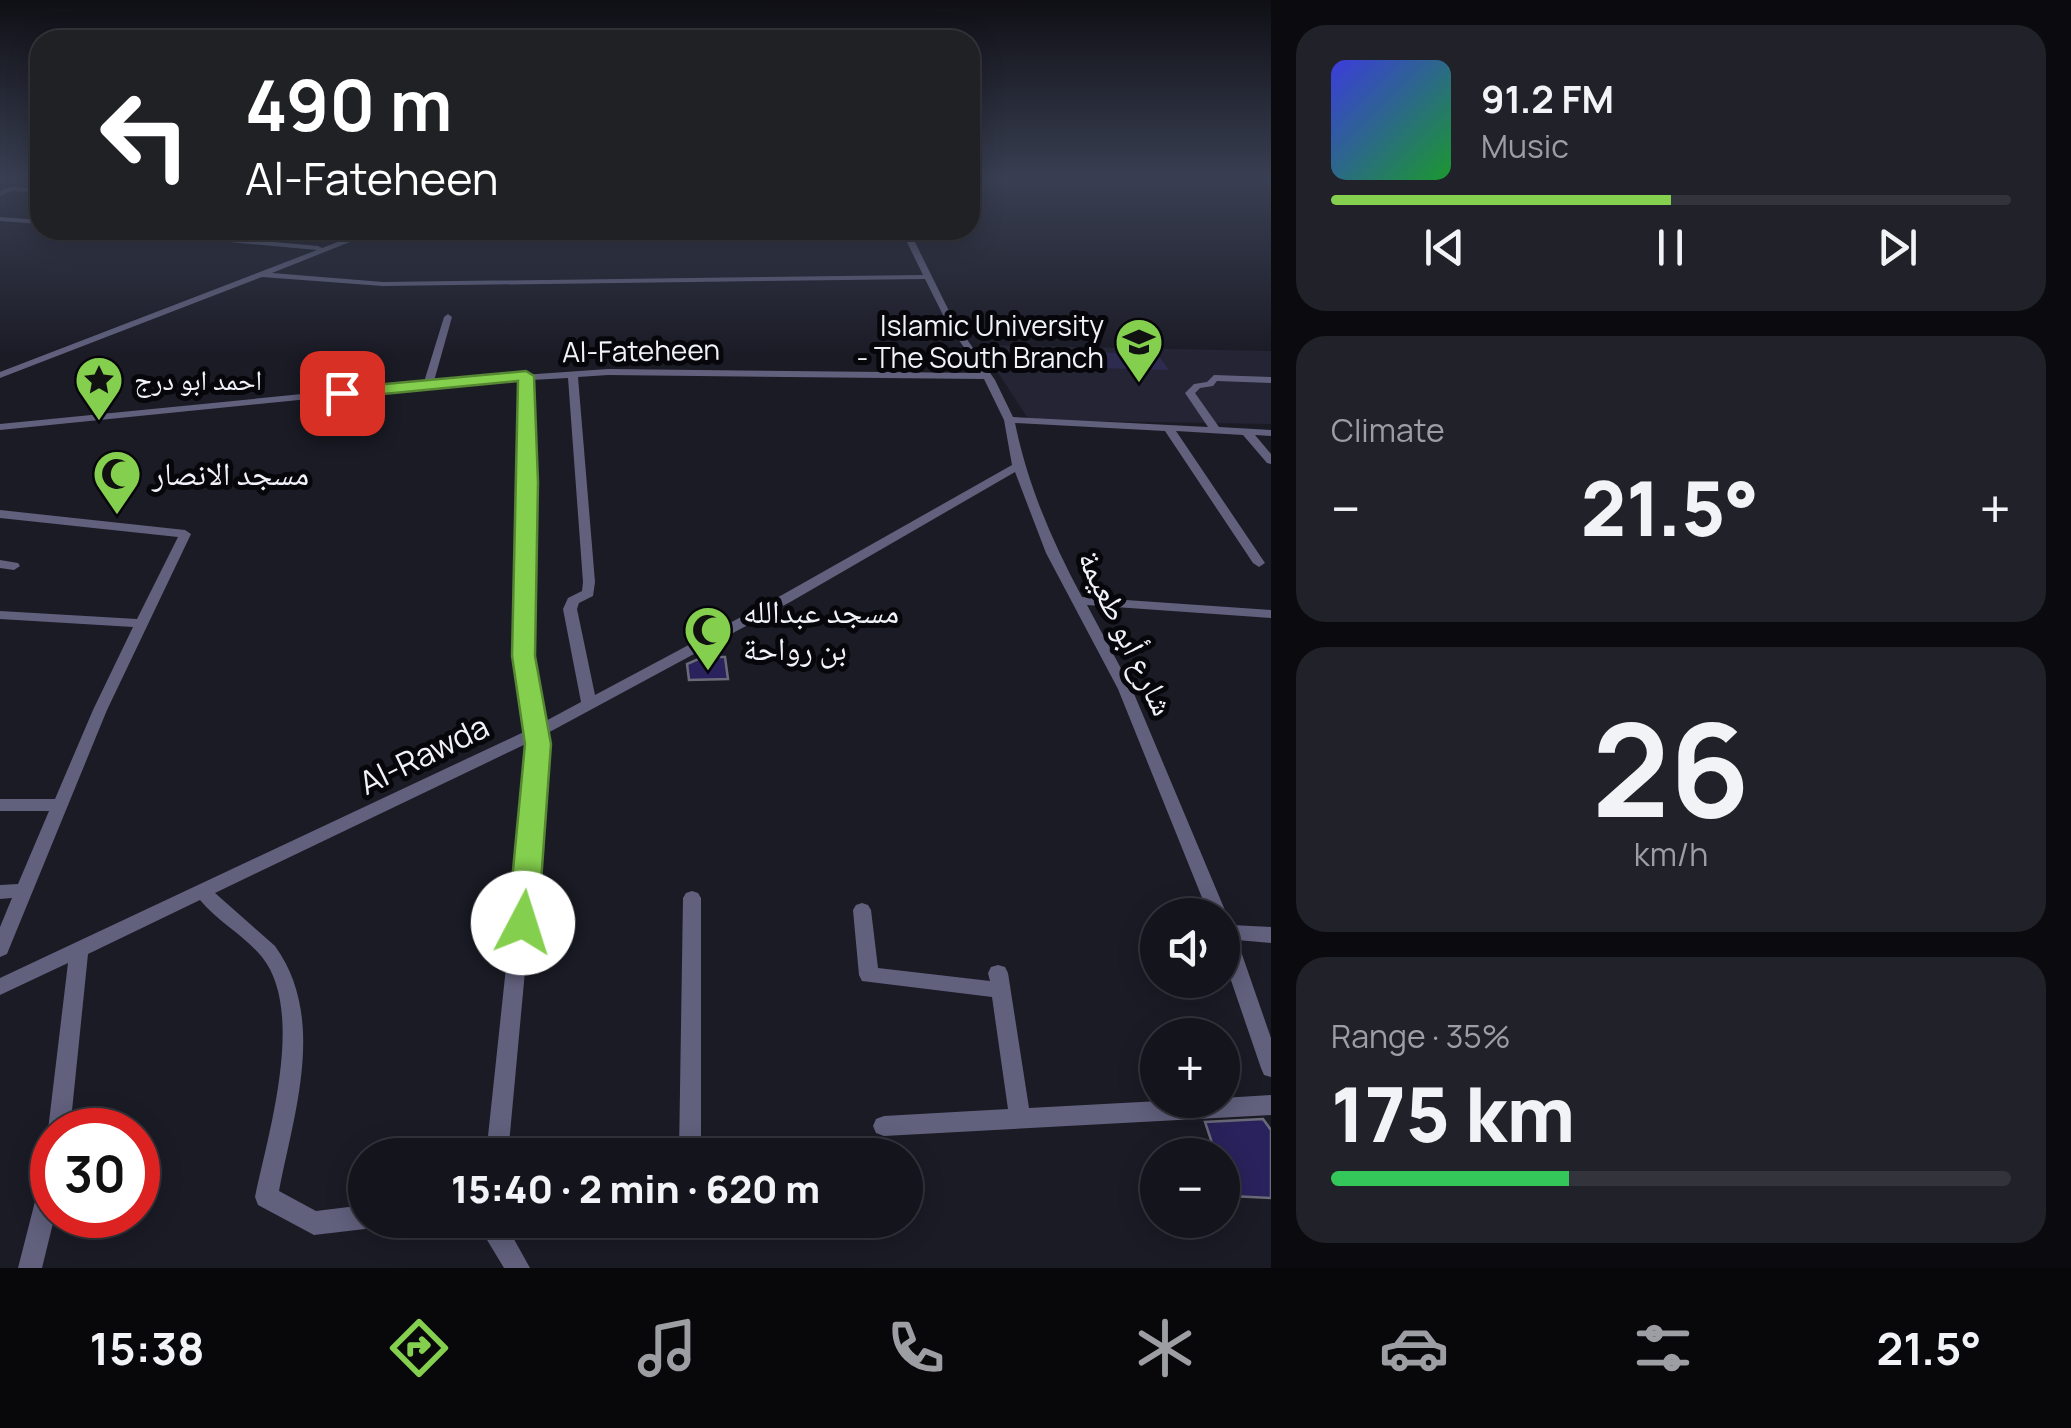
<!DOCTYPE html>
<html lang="en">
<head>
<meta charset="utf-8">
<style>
  body { margin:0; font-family:Manrope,"Noto Naskh Arabic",sans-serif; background:#212129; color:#f1f3f6; height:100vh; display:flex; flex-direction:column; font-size:38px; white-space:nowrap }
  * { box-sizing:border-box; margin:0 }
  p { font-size:32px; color:#9d9ea3 }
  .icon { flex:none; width:55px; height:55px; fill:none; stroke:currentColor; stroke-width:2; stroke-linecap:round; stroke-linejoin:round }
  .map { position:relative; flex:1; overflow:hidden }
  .details { display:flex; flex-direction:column; gap:25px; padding:25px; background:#0b0b0f; width:800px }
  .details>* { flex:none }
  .guide { position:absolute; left:30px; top:30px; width:950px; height:210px; border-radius:30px; box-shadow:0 5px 25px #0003,0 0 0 2px #33333b; background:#202124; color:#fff; overflow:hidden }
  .buttons { position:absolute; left:1140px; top:898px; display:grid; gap:20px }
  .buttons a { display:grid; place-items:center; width:100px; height:100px; border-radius:50%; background:#14141c; box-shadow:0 5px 25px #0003,0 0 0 2px #33333b; font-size:50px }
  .speed { position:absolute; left:30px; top:1108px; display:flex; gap:20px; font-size:50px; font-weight:700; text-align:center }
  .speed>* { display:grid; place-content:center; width:130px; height:130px; border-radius:50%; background:#14141c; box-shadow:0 5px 25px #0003,0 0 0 2px #33333b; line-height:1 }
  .speed .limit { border:15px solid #d22; background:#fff; color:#111 }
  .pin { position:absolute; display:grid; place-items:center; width:85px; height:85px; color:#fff; margin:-42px; border-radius:20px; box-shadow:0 5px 15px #0006 }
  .me { position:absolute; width:110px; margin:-55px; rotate:5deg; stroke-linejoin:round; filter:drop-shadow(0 0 8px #0008) }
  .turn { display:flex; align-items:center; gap:35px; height:210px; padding:0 50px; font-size:45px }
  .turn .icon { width:130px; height:130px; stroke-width:2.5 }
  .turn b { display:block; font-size:70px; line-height:85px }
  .big { font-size:75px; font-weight:800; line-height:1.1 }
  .details .card { flex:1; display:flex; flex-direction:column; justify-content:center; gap:15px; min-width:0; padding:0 35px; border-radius:30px; background:#212129 }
  .details .dial { align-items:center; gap:0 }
  .dial b { font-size:130px; line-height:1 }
  .song { display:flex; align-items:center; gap:30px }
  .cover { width:120px; height:120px; border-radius:15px; background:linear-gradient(135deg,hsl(240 70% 55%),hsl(130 70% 35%)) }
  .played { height:10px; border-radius:5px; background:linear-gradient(90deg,#84d04e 50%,#33333b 50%) }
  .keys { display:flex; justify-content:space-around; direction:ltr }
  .heat { display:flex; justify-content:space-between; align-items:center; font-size:55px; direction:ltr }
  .charge { height:15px; border-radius:8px; background:linear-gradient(90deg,#34c759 35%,#33333b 0) }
  .trip { position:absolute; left:348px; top:1138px; width:575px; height:100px; border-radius:50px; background:#14141c; box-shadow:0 5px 25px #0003,0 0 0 2px #33333b; font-weight:800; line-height:100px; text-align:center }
  .dock { display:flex; height:160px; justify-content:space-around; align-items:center; background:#08080b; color:#9d9ea3 }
  .dock .icon { width:70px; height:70px }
  .dock .current { color:#84d04e }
  .dock b { font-size:45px; color:#f1f3f6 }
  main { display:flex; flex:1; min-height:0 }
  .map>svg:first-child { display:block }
  .built { fill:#242435 }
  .green { fill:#2d2b50 }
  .building { fill:#2a225c; stroke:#6a6b79; stroke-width:2.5 }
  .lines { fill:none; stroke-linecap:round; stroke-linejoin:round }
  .minor { fill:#61617e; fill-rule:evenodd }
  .route { fill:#84d04e; stroke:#568733; stroke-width:2.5 }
  .labels { text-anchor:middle; stroke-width:10; stroke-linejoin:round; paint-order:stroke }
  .far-poi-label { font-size:28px; fill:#f1f1f9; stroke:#06060b; text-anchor:end }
  .far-street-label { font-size:28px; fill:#f1f1f9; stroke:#06060b }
  .poi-label { font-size:32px; fill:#f1f1f9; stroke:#06060b; text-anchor:start }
  .street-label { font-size:32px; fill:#f1f1f9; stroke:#06060b }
</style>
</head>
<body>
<main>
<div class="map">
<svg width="1271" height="1268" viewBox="0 0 1271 1268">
  <rect width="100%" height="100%" fill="#1b1b26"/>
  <!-- built -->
  <path class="built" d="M 980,345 L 1271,351 L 1271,424 L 1029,420 Z"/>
  <!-- green -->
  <path class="green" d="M 1088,352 L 1157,354 L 1169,370 L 1098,368 Z"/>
  <!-- building -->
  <path class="building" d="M 703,657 L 725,657 L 728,679 L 689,680 L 687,664 Z
    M 1263,1119 L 1271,1130 L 1271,1198 L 1231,1196 L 1222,1155 L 1216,1155 L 1205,1122 Z"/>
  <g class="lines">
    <!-- minor -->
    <path class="minor" d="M 970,179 L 979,179 L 970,181 Z
      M 10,187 L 40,188 L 40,192 L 11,191 L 0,196 L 0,191 Z
      M 0,217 L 40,220 L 40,224 L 0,221 Z
      M 115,230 L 143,230 L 318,246 L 322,248 L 369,230 L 380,230 L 272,273 L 383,282 L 923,275 L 901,230 L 909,230 L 953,319 L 995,380 L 1013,417 L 1208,427 L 1185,393 L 1194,384 L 1207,382 L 1214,375 L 1271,377 L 1271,383 L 1217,381 L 1213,386 L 1200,388 L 1195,393 L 1219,427 L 1271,430 L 1271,436 L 1255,435 L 1271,454 L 1271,464 L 1267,463 L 1243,435 L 1176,431 L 1265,563 L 1259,567 L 1253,563 L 1165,431 L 1015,423 C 1028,486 1052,541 1082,597 L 1271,610 L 1271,618 L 1087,605 L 1132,689 L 1227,915 L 1225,919 L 1231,925 L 1271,927 L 1271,943 L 1237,940 L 1271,1038 L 1271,1077 L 1264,1075 L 1261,1068 L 1222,954 L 1222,915 L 1209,915 L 1118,689 L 1046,553 L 1015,472 L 792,601 L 544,735 L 546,744 L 508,1155 L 486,1155 L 530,742 L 215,893 L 275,946 C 327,1018 294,1113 279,1191 L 316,1211 L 365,1205 L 365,1220 L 375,1220 L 373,1225 L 365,1229 L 314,1235 L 258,1205 L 255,1197 C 268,1134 306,1012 262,957 C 244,935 218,922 200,900 L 88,954 L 70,1130 L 52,1130 L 51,1137 L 48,1130 L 68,963 L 0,995 L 0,978 L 528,730 L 517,656 L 521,381 L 418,388 L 0,430 L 0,424 L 424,382 L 444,317 L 448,314 L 452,317 L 434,381 L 608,369 L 981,373 L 945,319 L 925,279 L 383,286 L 262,277 L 0,378 L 0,372 L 317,250 L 119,232 ZM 608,375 L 984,379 L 1004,420 L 1012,465 L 782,595 L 595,695 L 577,609 L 579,603 L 593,596 L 595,582 L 578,377 ZM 568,378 L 583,582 L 582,591 L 568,598 L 563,609 L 581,702 L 542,723 L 531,656 L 531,380 Z
      M 0,510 L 185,530 L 191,534 L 107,710 L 9,949 L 7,954 L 0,957 L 0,927 L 12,898 L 0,899 L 0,885 L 18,884 L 49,811 L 0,811 L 0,799 L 55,799 L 93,710 L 133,627 L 0,619 L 0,611 L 137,619 L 178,537 L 0,518 Z
      M 0,560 L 18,563 L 20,566 L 14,570 L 0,568 Z
      M 692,891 L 698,893 L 701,898 L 701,1155 L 679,1155 L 683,898 L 686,893 Z
      M 862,903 L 868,905 L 871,910 L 878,968 L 990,981 L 988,973 L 991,967 L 998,965 L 1005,967 L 1008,973 L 1029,1108 L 1178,1100 L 1222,1100 L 1222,1098 L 1271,1095 L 1271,1115 L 884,1136 L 876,1133 L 873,1126 L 876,1119 L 884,1116 L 1008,1109 L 992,997 L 862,981 L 859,975 L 853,910 L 856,905 Z
      M 52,1167 L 52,1215 L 55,1215 L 42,1268 L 18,1268 L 41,1178 L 44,1170 Z
      M 475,1220 L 702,1220 L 698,1234 L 690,1238 L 510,1232 L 530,1268 L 504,1268 Z"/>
  </g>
  <!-- sky -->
  <linearGradient id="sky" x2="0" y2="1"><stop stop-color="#0f0f15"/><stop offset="0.5" stop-color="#393f52"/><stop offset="1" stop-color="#393f52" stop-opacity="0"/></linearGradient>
  <rect width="1271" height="356" fill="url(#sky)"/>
  <!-- route -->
  <path class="route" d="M 526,371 L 534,376 L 538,482 L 535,656 L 551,744 L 538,923 L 534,932 L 523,936 L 512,932 L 508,923 L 525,744 L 512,656 L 518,381 L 342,398 L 334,393 L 342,388 Z"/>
  <!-- icons -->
  <defs>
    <g id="university-pin" transform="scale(2.5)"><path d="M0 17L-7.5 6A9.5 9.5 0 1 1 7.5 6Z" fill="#84d04e" stroke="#06060b"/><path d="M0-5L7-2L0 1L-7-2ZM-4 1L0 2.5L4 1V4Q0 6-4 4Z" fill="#111"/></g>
    <g id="sight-pin" transform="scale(2.5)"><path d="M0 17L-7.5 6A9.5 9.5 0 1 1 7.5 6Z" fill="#84d04e" stroke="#06060b"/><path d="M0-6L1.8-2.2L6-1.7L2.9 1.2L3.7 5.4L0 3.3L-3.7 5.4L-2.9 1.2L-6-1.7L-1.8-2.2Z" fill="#111"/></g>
    <g id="mosque-pin" transform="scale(2.5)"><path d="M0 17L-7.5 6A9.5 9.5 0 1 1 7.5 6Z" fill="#84d04e" stroke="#06060b"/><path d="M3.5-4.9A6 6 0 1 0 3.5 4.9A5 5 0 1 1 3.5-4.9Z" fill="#111"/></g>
  </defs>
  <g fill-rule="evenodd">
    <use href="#university-pin" x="1139" y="342"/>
    <use href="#sight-pin" x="99" y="380"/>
    <use href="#mosque-pin" x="117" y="474"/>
    <use href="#mosque-pin" x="708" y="630"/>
  </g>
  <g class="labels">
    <!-- far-poi labels -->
    <g class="far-poi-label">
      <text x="1104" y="336">Islamic University<tspan x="1104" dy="32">- The South Branch</tspan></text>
      <text x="134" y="390" text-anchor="start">احمد ابو درج</text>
    </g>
    <!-- far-street labels -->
    <g class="far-street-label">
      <text transform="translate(641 351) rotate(-1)" y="10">Al-Fateheen</text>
    </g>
    <!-- poi labels -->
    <g class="poi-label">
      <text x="152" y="485">مسجد الانصار</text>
      <text x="743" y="623">مسجد عبدالله<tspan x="743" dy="37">بن رواحة</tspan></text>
    </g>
    <!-- street labels -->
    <g class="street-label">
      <text transform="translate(1126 633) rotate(64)" y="11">شارع أبو طعيمة</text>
      <text transform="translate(424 755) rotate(-26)" y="11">Al-Rawda</text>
    </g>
  </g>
</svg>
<div class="buttons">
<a><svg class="icon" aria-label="sound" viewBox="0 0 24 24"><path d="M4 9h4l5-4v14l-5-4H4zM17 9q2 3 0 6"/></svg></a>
<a>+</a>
<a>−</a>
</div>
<div class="speed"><div class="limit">30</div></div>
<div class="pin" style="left:342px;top:393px;background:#d93025"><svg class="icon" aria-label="arrive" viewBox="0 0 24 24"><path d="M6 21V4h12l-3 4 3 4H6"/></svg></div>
<svg class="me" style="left:523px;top:923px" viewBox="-20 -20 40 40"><circle r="19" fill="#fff"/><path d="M0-13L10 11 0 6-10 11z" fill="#84d04e"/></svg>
<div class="trip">15:40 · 2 min · 620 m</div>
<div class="guide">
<div class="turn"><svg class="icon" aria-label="left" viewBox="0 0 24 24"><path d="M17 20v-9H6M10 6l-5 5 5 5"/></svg><div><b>490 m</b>Al-Fateheen</div></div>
</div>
</div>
<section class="details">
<div class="card">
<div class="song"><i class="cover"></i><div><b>91.2 FM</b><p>Music</p></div></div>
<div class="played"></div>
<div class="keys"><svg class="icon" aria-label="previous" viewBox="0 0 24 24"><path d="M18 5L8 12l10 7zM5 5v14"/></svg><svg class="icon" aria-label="pause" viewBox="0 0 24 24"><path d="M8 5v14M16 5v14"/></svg><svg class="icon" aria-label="next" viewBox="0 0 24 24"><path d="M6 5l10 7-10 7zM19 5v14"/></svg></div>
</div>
<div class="card"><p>Climate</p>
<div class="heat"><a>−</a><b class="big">21.5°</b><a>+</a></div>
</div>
<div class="card dial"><b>26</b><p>km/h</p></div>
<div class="card"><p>Range · 35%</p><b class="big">175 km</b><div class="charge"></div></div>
</section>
</main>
<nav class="dock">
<b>15:38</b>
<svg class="icon current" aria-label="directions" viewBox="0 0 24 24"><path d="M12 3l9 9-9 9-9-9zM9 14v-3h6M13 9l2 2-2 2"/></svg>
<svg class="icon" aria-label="music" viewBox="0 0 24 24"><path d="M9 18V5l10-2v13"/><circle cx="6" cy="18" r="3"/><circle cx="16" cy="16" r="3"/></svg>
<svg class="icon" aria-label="phone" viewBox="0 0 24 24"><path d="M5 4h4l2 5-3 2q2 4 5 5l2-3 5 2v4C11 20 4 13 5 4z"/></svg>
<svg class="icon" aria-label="climate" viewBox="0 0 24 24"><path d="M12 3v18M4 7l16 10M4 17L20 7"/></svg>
<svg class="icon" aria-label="car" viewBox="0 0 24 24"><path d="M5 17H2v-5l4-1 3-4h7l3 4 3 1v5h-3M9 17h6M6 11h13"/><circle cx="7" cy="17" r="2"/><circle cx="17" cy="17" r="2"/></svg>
<svg class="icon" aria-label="filters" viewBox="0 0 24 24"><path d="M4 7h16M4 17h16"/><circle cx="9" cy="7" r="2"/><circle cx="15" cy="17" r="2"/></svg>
<b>21.5°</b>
</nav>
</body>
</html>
